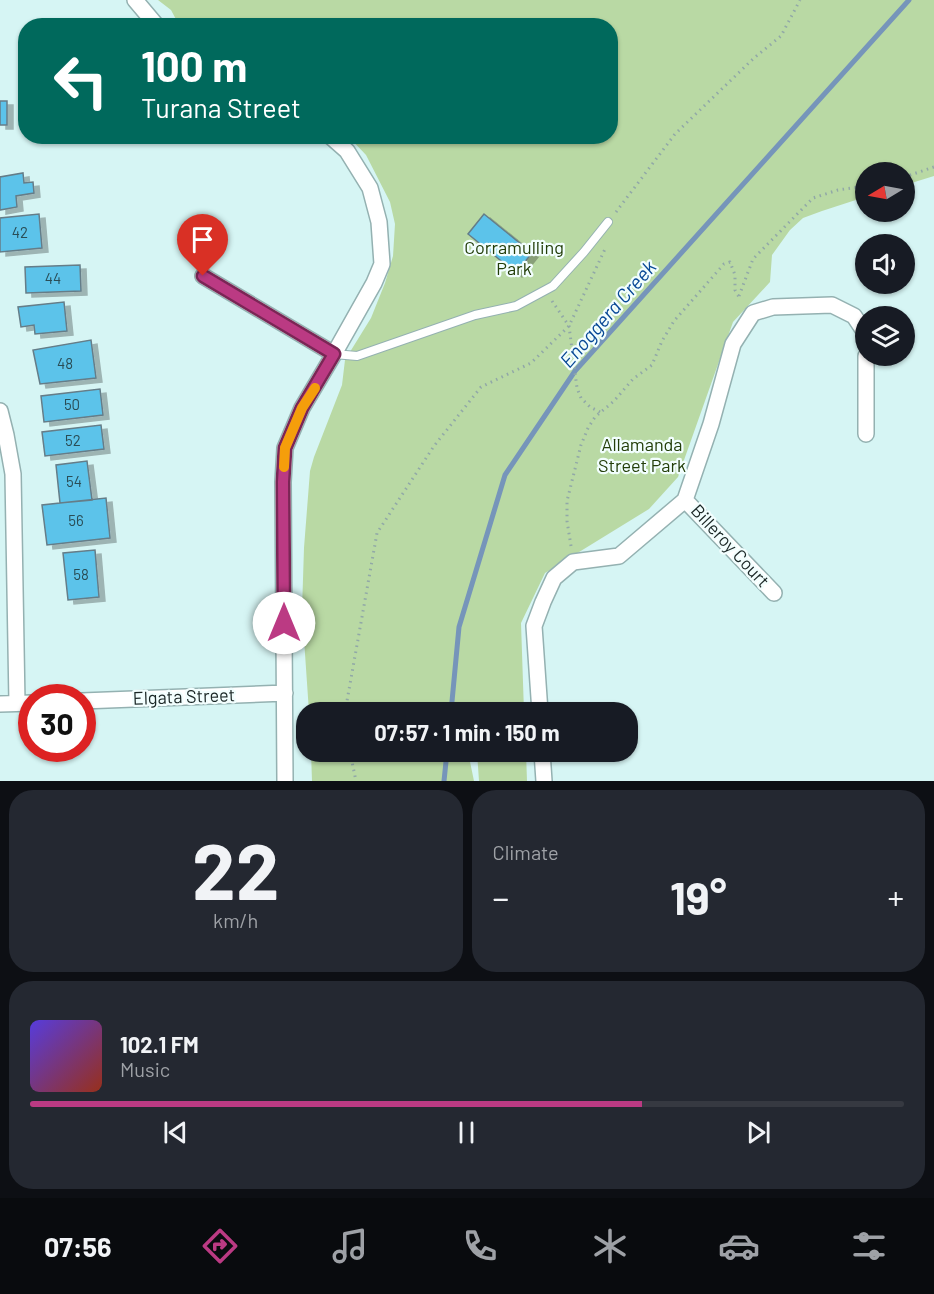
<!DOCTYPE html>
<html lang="en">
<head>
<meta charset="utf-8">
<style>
  body { margin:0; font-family:Barlow,sans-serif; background:#242831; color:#f1f3f6; height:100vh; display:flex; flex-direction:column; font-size:22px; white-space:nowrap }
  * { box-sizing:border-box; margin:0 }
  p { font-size:20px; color:#9ea1a6 }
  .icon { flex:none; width:33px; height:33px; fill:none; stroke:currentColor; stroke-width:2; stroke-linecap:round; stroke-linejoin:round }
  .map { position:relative; height:781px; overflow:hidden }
  .details { display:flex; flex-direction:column; gap:9px; padding:9px; background:#0d0f14; flex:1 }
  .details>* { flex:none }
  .guide { position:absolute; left:18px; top:18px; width:600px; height:126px; border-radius:24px; box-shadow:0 2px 4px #0004; background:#00695c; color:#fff; overflow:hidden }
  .needle { width:39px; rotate:260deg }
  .tools { position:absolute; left:855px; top:162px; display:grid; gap:12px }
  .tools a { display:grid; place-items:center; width:60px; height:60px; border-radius:50%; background:#171b24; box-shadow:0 2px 4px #0004; font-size:30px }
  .speed { position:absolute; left:18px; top:684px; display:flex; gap:12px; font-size:30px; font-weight:700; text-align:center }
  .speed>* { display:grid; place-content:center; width:78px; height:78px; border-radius:50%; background:#171b24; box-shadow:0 2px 4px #0004; line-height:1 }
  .speed .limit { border:9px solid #d22; background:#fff; color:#111 }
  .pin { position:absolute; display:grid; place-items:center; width:51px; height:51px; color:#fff; margin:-62px -26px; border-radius:50% 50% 50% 0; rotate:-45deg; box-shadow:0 0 6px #0007 }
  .pin .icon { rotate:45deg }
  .me { position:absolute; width:66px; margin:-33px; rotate:0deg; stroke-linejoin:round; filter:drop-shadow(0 0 4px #0008) }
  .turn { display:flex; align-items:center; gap:21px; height:126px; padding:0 24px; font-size:27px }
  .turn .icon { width:78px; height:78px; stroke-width:2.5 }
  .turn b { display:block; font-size:42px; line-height:51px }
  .big { font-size:45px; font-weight:700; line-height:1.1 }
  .details .tile { flex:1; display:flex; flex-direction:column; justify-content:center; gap:9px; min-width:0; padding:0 21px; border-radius:24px; background:#242831 }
  .details .dial { align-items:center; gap:0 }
  .dial b { font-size:78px; line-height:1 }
  .song { display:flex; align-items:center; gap:18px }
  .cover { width:72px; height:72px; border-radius:9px; background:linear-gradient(135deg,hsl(250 70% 55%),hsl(10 70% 35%)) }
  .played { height:6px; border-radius:3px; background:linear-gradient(90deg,#bb3a83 70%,#363941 70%) }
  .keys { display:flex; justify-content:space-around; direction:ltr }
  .heat { display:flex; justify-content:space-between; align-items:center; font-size:33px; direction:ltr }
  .details .tiles { flex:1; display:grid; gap:9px; grid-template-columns:1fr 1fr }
  .tile:last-child { grid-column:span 2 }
  .trip { position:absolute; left:296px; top:702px; width:342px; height:60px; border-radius:24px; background:#171b24; box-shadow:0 2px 4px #0004; font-weight:700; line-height:60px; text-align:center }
  .tab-bar { display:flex; height:96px; justify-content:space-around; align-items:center; background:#090b0e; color:#9ea1a6 }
  .tab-bar .icon { width:42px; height:42px }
  .tab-bar .on { color:#bb3a83 }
  .tab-bar b { font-size:27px; color:#f1f3f6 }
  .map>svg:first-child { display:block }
  .green { fill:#b9d9a4 }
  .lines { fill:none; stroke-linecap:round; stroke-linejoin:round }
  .stream { stroke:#7695ba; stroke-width:5 }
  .building { fill:#5cc3ea; stroke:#657d88; stroke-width:1.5; filter:url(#shadow) }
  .lane-casing { stroke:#94b1b1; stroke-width:10 }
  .street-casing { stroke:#94b1b1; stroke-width:18 }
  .path { stroke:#91a8a7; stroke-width:3; stroke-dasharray:1.5 4.5; stroke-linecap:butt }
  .lane { stroke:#fff; stroke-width:8 }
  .street { stroke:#fff; stroke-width:15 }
  .route-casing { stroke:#7a2655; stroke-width:15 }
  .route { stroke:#bb3a83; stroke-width:10 }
  .slow { stroke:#f59e0b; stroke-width:10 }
  .labels { text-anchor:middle; stroke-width:4.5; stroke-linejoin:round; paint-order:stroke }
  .number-label { font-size:15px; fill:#2a4d56 }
  .park-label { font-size:18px; fill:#233e09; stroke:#f2fefe }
  .street-label { font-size:18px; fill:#1a2625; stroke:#f2fefe }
  .water-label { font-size:20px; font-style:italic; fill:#074895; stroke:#f2fefe }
</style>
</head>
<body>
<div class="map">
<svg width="934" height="781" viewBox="0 0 934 781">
  <defs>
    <filter id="shadow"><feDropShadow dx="6" dy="4" stdDeviation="0" flood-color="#0004"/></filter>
  </defs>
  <rect width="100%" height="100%" fill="#d6f5f4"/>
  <!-- green -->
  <path class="green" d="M 158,0 L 934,0 L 934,176 L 905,185 L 904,172 L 866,172 L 865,197 L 822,211 L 803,218 L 790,230 L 772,255 L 770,282 L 733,322 L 678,477 L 649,509 L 545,573 L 521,623 L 524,712 L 309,712 L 302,610 L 304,548 L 310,471 L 314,457 L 342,385 L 345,360 L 371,318 L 385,283 L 393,256 L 395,224 L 390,202 L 366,155 L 349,137 L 610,136 L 610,26 L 179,25 L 171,10 Z
    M 311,752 L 468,752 L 474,781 L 312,781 Z
    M 477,752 L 526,752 L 527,781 L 479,781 Z"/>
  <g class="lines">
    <!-- stream -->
    <path class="stream" d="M 451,712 L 459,627 L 505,475 L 575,371 L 909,0
      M 444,781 L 447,752"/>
  </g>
  <!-- building -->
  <path class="building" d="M 0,101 L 7,101 L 7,125 L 0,125 Z
    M 23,173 L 24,183 L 33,182 L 34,193 L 16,196 L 17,207 L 0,210 L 0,177 Z
    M 39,214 L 42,248 L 0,252 L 0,218 Z
    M 484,214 L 532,253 L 516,273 L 468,234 Z
    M 80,265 L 81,291 L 26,293 L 25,267 Z
    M 64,302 L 67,331 L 35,334 L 34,325 L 21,327 L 18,307 Z
    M 91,340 L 96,378 L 40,384 L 33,350 Z
    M 100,389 L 103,415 L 44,422 L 41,396 Z
    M 101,425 L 104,449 L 45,456 L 42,432 Z
    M 87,461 L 92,500 L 60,503 L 56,465 Z
    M 106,498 L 110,538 L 47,545 L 42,505 Z
    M 95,550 L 99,597 L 68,600 L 63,553 Z"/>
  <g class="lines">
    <!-- lane casing -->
    <g class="lane-casing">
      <path id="lane" d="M 334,354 L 357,356 L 475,315 L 516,306 L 553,286 L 584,252 L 608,222"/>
    </g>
    <!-- street casing -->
    <g class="street-casing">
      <path id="street" d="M 135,0 L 157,26
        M 203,276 L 334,354
        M 866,356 L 866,434
        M 0,411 L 6,435 L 13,474 L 17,703
        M 685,500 L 774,593
        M 82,701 L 285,693
        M 0,704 L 32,703
        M 540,712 L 534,626 L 543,602 L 554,578 L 573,562 L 619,556 L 685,500 L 711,424 L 733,344 L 753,313 L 773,307 L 832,305 L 854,316 L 866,334
        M 542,752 L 544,781
        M 285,781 L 283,482 L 285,448 L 302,408 L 334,354 L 374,283 L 382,264 L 379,222 L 370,188 L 347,151 L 330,136"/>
    </g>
    <!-- path -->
    <path class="path" d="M 904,177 L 934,167
      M 616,212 L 675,134 L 754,58 L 781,36 L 800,0
      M 739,296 L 753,259 L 813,198 L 838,190 L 866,186
      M 552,301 L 569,326 L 577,388 L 581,398 L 590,407 L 600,412
      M 571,546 L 567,521 L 567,501 L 581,445 L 588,428 L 595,417 L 614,401 L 633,379 L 652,365 L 662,341 L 674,321 L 724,264 L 730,262 L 735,275 L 735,290 L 739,297
      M 345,712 L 377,533 L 434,446 L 481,387 L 531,363 L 569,326 L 605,249
      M 350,752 L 356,781"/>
    <!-- lane -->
    <use href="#lane" class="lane"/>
    <!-- street -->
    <use href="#street" class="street"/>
  </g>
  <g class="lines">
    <!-- route casing -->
    <g class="route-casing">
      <path id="route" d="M 203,276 L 334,354 L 302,408 L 285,448 L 283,482 L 284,623"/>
    </g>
    <!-- route -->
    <use href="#route" class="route"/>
    <!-- slow -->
    <path class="slow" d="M 284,467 L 285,448 L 302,408 L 315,388"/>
  </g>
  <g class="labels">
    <!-- number labels -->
    <g class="number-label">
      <text x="20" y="238">42</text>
      <text x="53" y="284">44</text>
      <text x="65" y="369">48</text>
      <text x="72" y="410">50</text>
      <text x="73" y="446">52</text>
      <text x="74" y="487">54</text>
      <text x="76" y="526">56</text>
      <text x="81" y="580">58</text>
    </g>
    <!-- park labels -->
    <g class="park-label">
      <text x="514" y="254">Corramulling<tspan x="514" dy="21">Park</tspan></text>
      <text x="642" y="451">Allamanda<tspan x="642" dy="21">Street Park</tspan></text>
    </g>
    <!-- street labels -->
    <g class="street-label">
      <text transform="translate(730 546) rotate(47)" y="6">Billeroy Court</text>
      <text transform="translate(184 697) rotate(-2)" y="6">Elgata Street</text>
    </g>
    <!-- water labels -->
    <g class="water-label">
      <text transform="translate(608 314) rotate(-49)" y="7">Enoggera Creek</text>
    </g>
  </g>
</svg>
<div class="tools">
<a><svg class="needle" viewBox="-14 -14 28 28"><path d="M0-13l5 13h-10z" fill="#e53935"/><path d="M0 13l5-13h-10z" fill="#9ea1a6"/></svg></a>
<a><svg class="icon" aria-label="sound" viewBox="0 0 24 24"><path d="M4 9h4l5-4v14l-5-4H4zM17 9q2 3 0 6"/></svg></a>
<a><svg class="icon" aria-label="layers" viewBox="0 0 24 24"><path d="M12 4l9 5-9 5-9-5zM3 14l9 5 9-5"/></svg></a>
</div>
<div class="speed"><div class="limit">30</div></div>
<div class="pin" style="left:203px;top:276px;background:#d93025"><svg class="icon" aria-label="arrive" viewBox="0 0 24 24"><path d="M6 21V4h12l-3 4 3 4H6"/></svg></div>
<svg class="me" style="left:284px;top:623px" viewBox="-20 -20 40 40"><circle r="19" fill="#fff"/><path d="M0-13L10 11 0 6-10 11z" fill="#bb3a83"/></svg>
<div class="trip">07:57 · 1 min · 150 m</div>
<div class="guide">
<div class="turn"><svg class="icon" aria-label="left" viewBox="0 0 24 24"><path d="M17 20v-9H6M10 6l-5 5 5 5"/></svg><div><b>100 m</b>Turana Street</div></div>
</div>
</div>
<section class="details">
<div class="tiles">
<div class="tile dial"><b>22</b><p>km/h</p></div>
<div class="tile"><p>Climate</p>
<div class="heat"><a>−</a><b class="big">19°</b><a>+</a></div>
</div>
<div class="tile">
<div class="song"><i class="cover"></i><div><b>102.1 FM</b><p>Music</p></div></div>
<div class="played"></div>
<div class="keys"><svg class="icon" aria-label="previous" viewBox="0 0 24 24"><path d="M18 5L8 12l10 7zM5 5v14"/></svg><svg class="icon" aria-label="pause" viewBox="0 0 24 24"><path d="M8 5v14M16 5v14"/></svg><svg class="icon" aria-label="next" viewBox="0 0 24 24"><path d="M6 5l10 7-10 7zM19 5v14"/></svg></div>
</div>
</div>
</section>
<nav class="tab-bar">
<b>07:56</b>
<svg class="icon on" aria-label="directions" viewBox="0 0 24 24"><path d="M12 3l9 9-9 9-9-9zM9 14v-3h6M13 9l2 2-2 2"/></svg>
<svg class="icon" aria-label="music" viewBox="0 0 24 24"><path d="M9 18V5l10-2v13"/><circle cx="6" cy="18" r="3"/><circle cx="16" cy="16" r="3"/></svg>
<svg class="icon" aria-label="phone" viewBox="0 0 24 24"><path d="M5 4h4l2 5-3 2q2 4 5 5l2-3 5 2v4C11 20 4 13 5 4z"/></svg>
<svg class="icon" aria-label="climate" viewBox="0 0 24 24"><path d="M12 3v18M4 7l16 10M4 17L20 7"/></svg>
<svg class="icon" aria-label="car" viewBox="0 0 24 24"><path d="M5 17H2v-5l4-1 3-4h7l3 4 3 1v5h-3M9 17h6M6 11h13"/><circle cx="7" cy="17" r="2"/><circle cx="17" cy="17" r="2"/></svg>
<svg class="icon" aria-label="filters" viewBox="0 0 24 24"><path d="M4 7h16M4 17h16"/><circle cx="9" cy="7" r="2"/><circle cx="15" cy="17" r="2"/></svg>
</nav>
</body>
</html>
